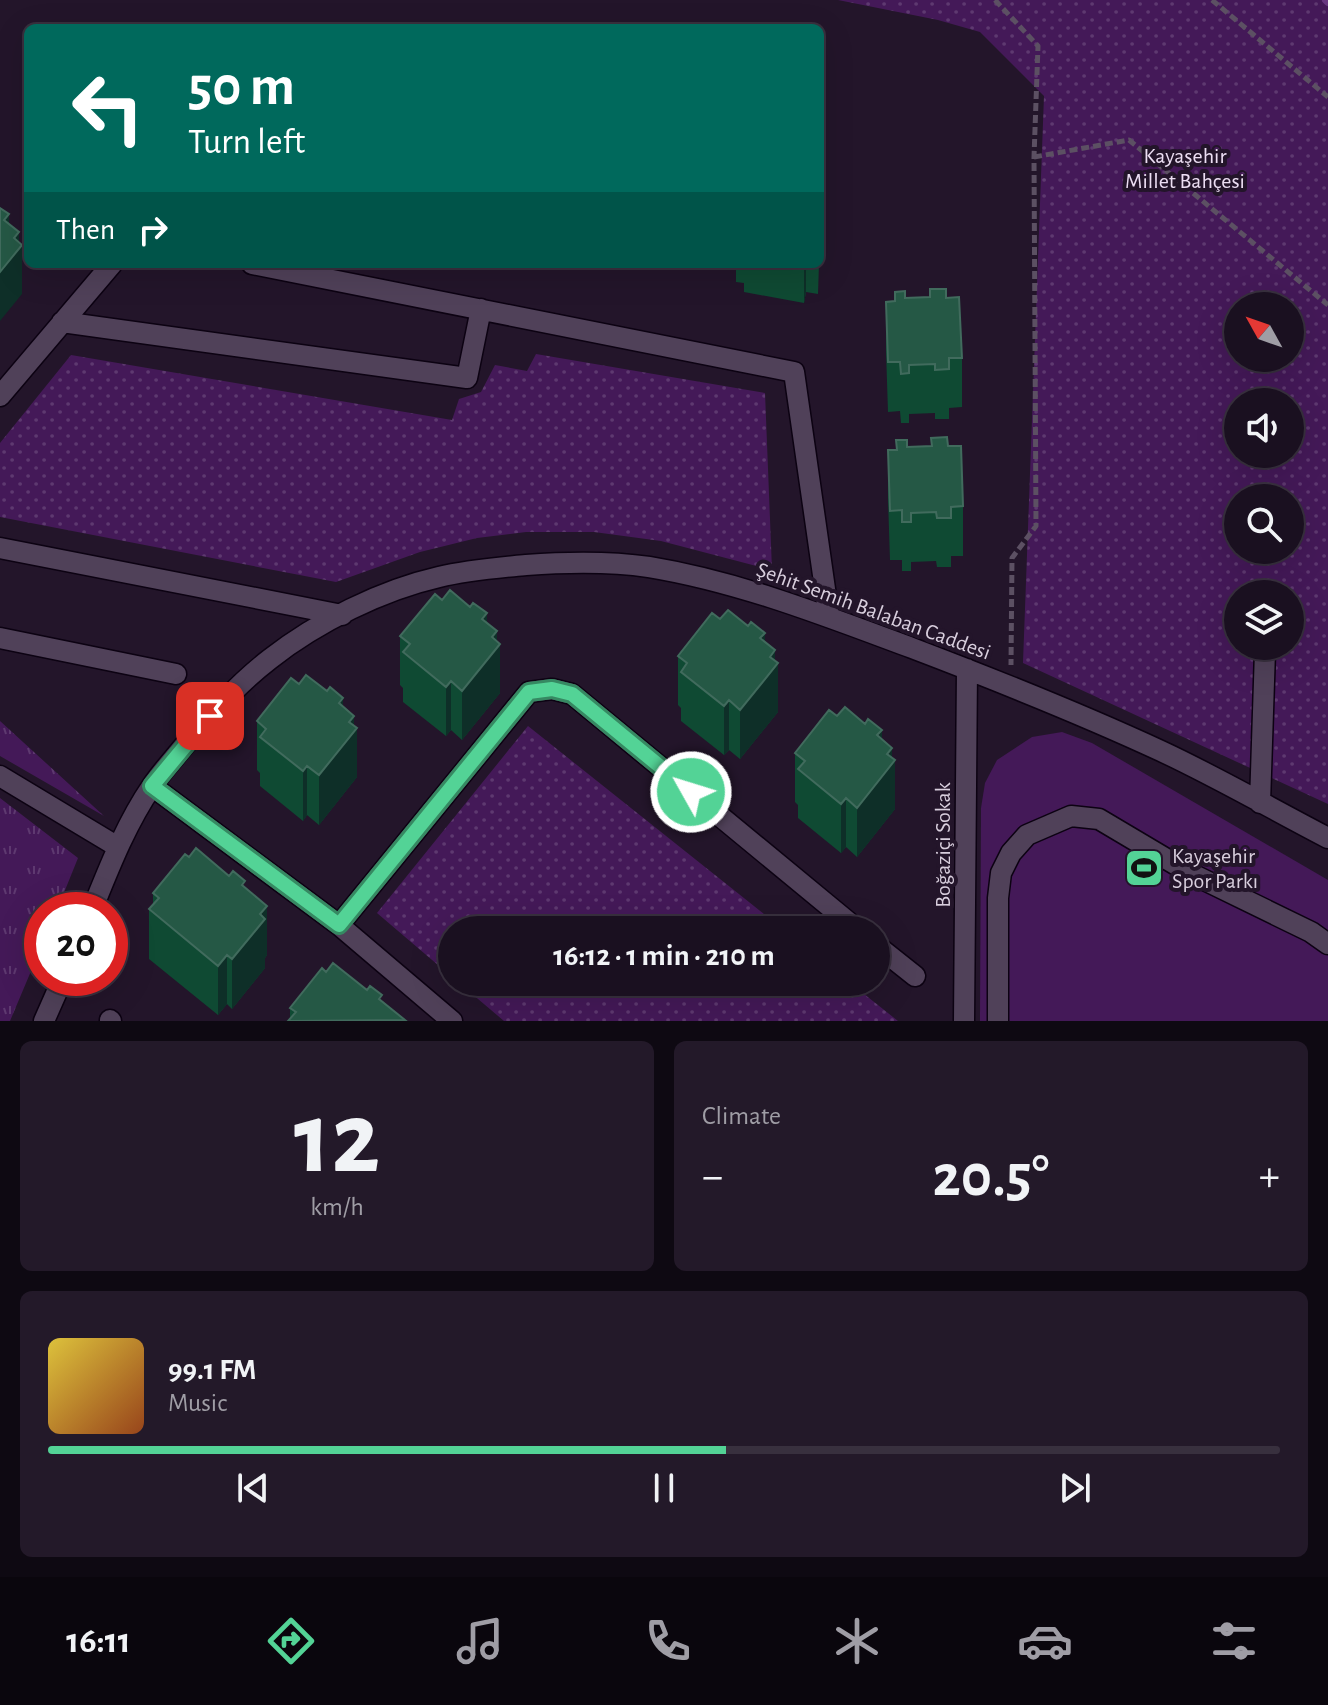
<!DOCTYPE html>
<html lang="en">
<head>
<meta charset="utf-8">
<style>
  body { margin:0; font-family:"Alegreya Sans",sans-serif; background:#231929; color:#f1f3f6; height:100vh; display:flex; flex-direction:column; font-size:30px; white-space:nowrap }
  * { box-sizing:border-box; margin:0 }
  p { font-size:26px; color:#9f9da5 }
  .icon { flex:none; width:44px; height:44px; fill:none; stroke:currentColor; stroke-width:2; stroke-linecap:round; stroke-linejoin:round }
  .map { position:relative; height:1021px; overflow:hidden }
  .panel { display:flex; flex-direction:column; gap:20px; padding:20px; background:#0e0912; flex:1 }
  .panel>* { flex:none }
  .top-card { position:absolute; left:24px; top:24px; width:800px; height:244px; border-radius:12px; box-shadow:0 8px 32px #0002,0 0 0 2px #38303e; background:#00695c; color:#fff; overflow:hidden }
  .needle { width:52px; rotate:310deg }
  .controls { position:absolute; left:1224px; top:292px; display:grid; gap:16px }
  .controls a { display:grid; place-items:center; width:80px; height:80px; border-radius:50%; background:#1a1020; box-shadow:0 8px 32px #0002,0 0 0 2px #38303e; font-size:40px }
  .speed { position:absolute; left:24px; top:892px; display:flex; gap:16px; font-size:40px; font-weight:700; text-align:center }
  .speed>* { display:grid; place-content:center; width:104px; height:104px; border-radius:50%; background:#1a1020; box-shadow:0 8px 32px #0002,0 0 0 2px #38303e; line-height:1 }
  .speed .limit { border:12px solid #d22; background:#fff; color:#111 }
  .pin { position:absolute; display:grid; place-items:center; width:68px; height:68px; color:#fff; margin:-34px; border-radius:16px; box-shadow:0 4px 12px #0006 }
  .me { position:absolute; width:88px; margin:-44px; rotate:309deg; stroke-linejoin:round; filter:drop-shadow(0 0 6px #0008) }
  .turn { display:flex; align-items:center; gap:28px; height:168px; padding:0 32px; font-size:36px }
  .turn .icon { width:104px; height:104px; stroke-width:2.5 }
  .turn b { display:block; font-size:56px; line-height:68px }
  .then { display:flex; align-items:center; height:76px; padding:0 32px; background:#0003; gap:16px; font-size:30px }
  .big { font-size:60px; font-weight:700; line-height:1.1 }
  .panel .card { flex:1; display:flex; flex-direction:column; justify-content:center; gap:12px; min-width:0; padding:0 28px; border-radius:12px; background:#231929 }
  .panel .dial { align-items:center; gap:0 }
  .dial b { font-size:104px; line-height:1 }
  .song { display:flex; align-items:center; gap:24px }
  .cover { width:96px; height:96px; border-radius:12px; background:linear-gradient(135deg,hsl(50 70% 55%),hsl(20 70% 35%)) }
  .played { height:8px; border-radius:4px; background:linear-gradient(90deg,#53d396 55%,#38303e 55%) }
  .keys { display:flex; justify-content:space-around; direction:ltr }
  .heat { display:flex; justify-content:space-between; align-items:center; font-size:44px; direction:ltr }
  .panel .tiles { flex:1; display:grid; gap:20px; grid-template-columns:1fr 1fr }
  .card:last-child { grid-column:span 2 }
  .trip { position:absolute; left:438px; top:916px; width:452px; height:80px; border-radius:40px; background:#1a1020; box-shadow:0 8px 32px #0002,0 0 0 2px #38303e; font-weight:700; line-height:80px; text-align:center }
  .tabs { display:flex; height:128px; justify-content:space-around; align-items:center; background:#0a060d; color:#9f9da5 }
  .tabs .icon { width:56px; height:56px }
  .tabs .active { color:#53d396 }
  .tabs b { font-size:36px; color:#f1f3f6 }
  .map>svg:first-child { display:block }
  .grass { fill:url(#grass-tufts) }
  .park { fill:url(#park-dots); fill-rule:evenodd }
  .pitch { fill:#441958 }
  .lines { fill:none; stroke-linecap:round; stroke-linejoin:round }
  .stream { stroke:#683680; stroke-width:8 }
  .minor-casing { stroke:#0c0212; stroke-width:23 }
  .path { stroke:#5c5063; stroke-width:5; stroke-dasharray:8 4; stroke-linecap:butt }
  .minor { stroke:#504159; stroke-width:20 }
  .wall { fill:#0f4a33 }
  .shaded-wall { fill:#0e2f28 }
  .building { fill:#255845; stroke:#416b5d; stroke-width:2 }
  .route-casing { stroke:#368962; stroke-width:20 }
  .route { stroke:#53d396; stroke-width:14 }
  .labels { text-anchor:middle; stroke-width:8; stroke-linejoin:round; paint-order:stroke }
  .park-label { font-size:22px; fill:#ecdef3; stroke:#23152a }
  .street-label { font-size:22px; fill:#d8cedd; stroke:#23152a }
  .poi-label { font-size:22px; fill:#d8cedd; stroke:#23152a; text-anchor:start }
</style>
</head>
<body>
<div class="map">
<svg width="1328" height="1021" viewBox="0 0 1328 1021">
  <defs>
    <pattern id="grass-tufts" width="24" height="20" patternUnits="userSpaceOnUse" patternTransform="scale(2)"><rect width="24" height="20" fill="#441958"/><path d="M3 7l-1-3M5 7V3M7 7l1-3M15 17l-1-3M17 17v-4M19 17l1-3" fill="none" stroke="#5e3970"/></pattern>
    <pattern id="park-dots" width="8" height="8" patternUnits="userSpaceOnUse" patternTransform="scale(2)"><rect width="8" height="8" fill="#441958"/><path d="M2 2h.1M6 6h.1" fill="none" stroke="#5e3970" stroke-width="1.8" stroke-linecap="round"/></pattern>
  </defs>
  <rect width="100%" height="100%" fill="#23152a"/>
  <!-- grass -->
  <path class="grass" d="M 0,721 L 104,816 L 0,756 Z
    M 0,798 L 78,858 L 57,910 L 42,910 L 42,945 L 10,1021 L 0,1021 Z"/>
  <!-- park -->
  <path class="park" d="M 838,0 L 1328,0 L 1328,804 L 1023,663 L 1044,96 L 980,32 L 938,20 ZM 1238,306 L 1290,306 L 1290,358 L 1238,358 ZM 1238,402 L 1290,402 L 1290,454 L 1238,454 ZM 1238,498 L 1290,498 L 1290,550 L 1238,550 ZM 1238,594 L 1290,594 L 1290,646 L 1238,646 Z
    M 536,354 L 765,393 L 772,570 L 661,541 L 594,532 L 526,532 L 477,538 L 420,552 L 336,582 L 0,517 L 0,443 L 71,355 L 452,420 L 459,399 L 481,392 L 495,365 L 527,371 Z
    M 528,726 L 784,930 L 452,930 L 452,977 L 377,913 Z
    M 458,982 L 849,982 L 898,1021 L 504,1021 Z"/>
  <!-- pitch -->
  <path class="pitch" d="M 1062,732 L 1092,743 L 1328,880 L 1328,1021 L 980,1021 L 981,808 L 985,783 L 997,760 L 1032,737 Z"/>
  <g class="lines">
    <!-- stream -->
    <path class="stream" d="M 1326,0 L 1328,2"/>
    <!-- minor casing -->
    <g class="minor-casing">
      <path id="minor" d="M 252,264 L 794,372 L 829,617
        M 62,322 L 467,378 L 481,309
        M 0,396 L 112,264
        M 0,548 L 342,615
        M 0,638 L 176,674
        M 0,776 L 118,847
        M 152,786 L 339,925 L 452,1021
        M 1260,803 L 1265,651
        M 92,910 C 109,868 126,824 152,786 C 160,774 170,763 179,752 C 206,719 236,685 270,659 C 317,622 382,590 439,577 C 468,570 496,568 526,565 C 566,562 608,561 649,567 C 740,582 826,616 912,648 C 996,680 1079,713 1161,751 C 1217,777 1272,809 1328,838
        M 339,925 L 529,692 L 552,689 L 572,694 L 858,930
        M 876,945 L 915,976
        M 110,1020 L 111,1021
        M 44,1021 L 63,978
        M 964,1021 L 967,669
        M 998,1021 L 998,898 L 1001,873 L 1011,853 L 1027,835 L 1071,816 L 1099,819 L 1190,873 L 1311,932 L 1328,944"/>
    </g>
    <!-- path -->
    <path class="path" d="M 995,0 L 1038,46 L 1034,157 L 1036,526 L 1012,558 L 1011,665
      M 1212,0 L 1328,97
      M 1034,157 L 1129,140 L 1328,305"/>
    <!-- minor -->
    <use href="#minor" class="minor"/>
  </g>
  <!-- wall -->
  <path class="wall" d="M 820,195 L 824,196 L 824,245 L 821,259 L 820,259 Z
    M 615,264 L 651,264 L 649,270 Z
    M 736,264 L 819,264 L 818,294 L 806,292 L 804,303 L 744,292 L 744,283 L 736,282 Z
    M 905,298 L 946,298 L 962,358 L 962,407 L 949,408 L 949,419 L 935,419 L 935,413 L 909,414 L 909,423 L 901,423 L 900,411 L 888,412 L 886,351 L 886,302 L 895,301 Z
    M 948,446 L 963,506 L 963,556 L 951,556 L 951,567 L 937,567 L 936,561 L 911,562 L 911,571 L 902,571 L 902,560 L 890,560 L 888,499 L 888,450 L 896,450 L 907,447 Z
    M 442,600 L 487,622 L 497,641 L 500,693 L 462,740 L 451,730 L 446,736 L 403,702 L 403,688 L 400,685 L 400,636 Z
    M 720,619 L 765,642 L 775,661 L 778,712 L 740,759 L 729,750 L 724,755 L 681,721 L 681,708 L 678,705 L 678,656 Z
    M 299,684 L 343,707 L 354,726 L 357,777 L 319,825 L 307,815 L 303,821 L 260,786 L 260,773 L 257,770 L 257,721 Z
    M 837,716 L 882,739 L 892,758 L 895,809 L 857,857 L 846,847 L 841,853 L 798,818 L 798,805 L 795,802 L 795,753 Z
    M 245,887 L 267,955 L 265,958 L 265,968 L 232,1009 L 227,1004 L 218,1015 L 149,959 L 149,909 L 153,904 L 153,893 Z
    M 326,972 L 382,1002 L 405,1021 L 290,1019 L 290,1008 Z"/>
  <!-- shaded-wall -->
  <path class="shaded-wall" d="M 824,196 L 824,245 L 821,259 L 821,210 Z
    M 9,214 L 9,262 L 14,238 L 19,232 L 19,248 L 22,245 L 22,294 L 0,321 L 0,272 L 4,220 Z
    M 804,264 L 806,264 L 806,292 L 804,303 Z
    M 487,613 L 487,660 L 492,637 L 497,631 L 497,647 L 500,644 L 500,693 L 462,740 L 462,691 L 482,619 Z
    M 765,633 L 765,680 L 770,657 L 775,650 L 775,666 L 778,663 L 778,712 L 740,759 L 740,710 L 760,638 Z
    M 451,681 L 451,730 L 446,736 L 446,687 Z
    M 343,698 L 343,745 L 349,722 L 354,716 L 354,732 L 357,728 L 357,777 L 319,825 L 319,775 L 339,703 Z
    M 729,700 L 729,750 L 724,755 L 724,706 Z
    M 882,730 L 882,777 L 887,754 L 892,748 L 892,764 L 895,760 L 895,809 L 857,857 L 857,808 L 877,735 Z
    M 307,766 L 307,815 L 303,821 L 303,771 Z
    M 846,798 L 846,847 L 841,853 L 841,804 Z
    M 267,906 L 267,955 L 265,958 L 265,968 L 232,1009 L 232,959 L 260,914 Z
    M 227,955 L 227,1004 L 218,1015 L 218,966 Z"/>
  <!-- building -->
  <path class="building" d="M 820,195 L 824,196 L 821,210 L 820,210 Z
    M 0,208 L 9,214 L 4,220 L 19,232 L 14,238 L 22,245 L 0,272 Z
    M 930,289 L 946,289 L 946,298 L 959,297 L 962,358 L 949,358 L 949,369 L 935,370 L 935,364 L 909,365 L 909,373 L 901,374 L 900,362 L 888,362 L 886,302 L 895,301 L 895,292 L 905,291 L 905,298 L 930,297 Z
    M 947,437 L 948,446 L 961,446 L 963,506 L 951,507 L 951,518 L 937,518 L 936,512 L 911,513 L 911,522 L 902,522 L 902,510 L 890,511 L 888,450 L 897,450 L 896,440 L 907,440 L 907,447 L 932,446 L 931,438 Z
    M 450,590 L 470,607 L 473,603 L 487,613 L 482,619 L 497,631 L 492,637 L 500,644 L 462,691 L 451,681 L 446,687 L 403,652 L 410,644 L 400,636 L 435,594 L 442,600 Z
    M 728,610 L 748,626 L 751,622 L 765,633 L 760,638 L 775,650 L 770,657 L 778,663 L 740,710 L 729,700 L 724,706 L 681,672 L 687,663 L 678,656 L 712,613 L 720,619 Z
    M 306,675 L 327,691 L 330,687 L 343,698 L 339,703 L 354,716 L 349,722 L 357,728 L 319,775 L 307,766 L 303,771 L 260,737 L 266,729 L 257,721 L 291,678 L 299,684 Z
    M 845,707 L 865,724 L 868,719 L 882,730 L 877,735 L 892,748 L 887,754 L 895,760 L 857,808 L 846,798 L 841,804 L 798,769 L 805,761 L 795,753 L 829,710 L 837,716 Z
    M 196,848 L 229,876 L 233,871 L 245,881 L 242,885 L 267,906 L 260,914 L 265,919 L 232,959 L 227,955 L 218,966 L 149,909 L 159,898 L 153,893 L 185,854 L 189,857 Z
    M 333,963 L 367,990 L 370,986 L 382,995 L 379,999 L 405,1020 L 288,1021 L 296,1012 L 290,1008 L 322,968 L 326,972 Z"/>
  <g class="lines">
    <!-- route casing -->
    <g class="route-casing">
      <path id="route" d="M 210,716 L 152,786 L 339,925 L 529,692 L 552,689 L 572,694 L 691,792"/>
    </g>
    <!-- route -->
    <use href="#route" class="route"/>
  </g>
  <!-- icons -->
  <defs>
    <g id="stadium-square" transform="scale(2)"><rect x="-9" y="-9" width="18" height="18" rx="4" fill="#53d396" stroke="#23152a"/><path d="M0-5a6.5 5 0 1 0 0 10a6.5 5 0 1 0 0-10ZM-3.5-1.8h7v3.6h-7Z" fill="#111"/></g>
  </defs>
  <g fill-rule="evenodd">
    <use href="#stadium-square" x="1144" y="868"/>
  </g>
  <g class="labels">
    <!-- park labels -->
    <g class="park-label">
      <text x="1185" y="163">Kayaşehir<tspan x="1185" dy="25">Millet Bahçesi</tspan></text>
    </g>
    <!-- street labels -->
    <g class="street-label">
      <text transform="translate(874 610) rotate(20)" y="8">Şehit Semih Balaban Caddesi</text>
      <text transform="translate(942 845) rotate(-90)" y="8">Boğaziçi Sokak</text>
    </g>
    <!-- poi labels -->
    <g class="poi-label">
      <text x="1172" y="863">Kayaşehir<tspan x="1172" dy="25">Spor Parkı</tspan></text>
    </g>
  </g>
</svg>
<div class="controls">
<a><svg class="needle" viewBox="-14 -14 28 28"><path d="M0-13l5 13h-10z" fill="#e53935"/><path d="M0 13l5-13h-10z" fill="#9f9da5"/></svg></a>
<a><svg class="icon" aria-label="sound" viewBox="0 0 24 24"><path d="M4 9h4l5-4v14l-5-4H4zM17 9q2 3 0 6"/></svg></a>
<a><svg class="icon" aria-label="search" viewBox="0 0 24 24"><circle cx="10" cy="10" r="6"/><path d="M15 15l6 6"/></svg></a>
<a><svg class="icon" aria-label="layers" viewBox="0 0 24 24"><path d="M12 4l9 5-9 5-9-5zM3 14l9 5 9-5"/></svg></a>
</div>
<div class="speed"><div class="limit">20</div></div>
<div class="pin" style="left:210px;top:716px;background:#d93025"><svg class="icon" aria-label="arrive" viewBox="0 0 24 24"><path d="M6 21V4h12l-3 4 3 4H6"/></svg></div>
<svg class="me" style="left:691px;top:792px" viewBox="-20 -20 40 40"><circle r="17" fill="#53d396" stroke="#fff" stroke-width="3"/><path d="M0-11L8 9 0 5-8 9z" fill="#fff"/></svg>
<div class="trip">16:12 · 1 min · 210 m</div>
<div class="top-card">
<div class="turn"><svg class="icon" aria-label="left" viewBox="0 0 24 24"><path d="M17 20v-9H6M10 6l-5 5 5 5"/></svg><div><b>50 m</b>Turn left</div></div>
<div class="then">Then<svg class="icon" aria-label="right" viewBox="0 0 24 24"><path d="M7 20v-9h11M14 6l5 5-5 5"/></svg></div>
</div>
</div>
<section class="panel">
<div class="tiles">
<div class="card dial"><b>12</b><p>km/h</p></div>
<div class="card"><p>Climate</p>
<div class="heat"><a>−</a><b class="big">20.5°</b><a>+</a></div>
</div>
<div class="card">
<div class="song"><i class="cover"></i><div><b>99.1 FM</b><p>Music</p></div></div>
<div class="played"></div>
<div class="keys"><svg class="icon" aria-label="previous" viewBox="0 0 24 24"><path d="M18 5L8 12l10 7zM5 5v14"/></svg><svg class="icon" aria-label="pause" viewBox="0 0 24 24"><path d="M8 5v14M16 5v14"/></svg><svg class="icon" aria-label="next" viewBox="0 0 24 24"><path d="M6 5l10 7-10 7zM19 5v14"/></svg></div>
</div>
</div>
</section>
<nav class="tabs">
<b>16:11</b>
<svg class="icon active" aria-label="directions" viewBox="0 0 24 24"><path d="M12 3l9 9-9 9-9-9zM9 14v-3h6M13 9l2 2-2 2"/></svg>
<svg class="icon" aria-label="music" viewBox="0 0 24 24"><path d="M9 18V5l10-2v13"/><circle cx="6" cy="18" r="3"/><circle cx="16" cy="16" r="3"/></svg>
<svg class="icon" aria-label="phone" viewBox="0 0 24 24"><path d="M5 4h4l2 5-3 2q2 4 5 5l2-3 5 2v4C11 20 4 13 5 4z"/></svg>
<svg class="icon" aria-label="climate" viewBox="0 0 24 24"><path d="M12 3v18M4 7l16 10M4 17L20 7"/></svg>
<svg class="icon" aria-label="car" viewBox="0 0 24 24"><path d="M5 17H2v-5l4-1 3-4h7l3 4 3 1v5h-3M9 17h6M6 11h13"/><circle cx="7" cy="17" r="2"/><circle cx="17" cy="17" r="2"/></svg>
<svg class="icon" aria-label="filters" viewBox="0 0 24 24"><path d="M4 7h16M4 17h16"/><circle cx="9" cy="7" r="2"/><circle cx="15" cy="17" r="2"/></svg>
</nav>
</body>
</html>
